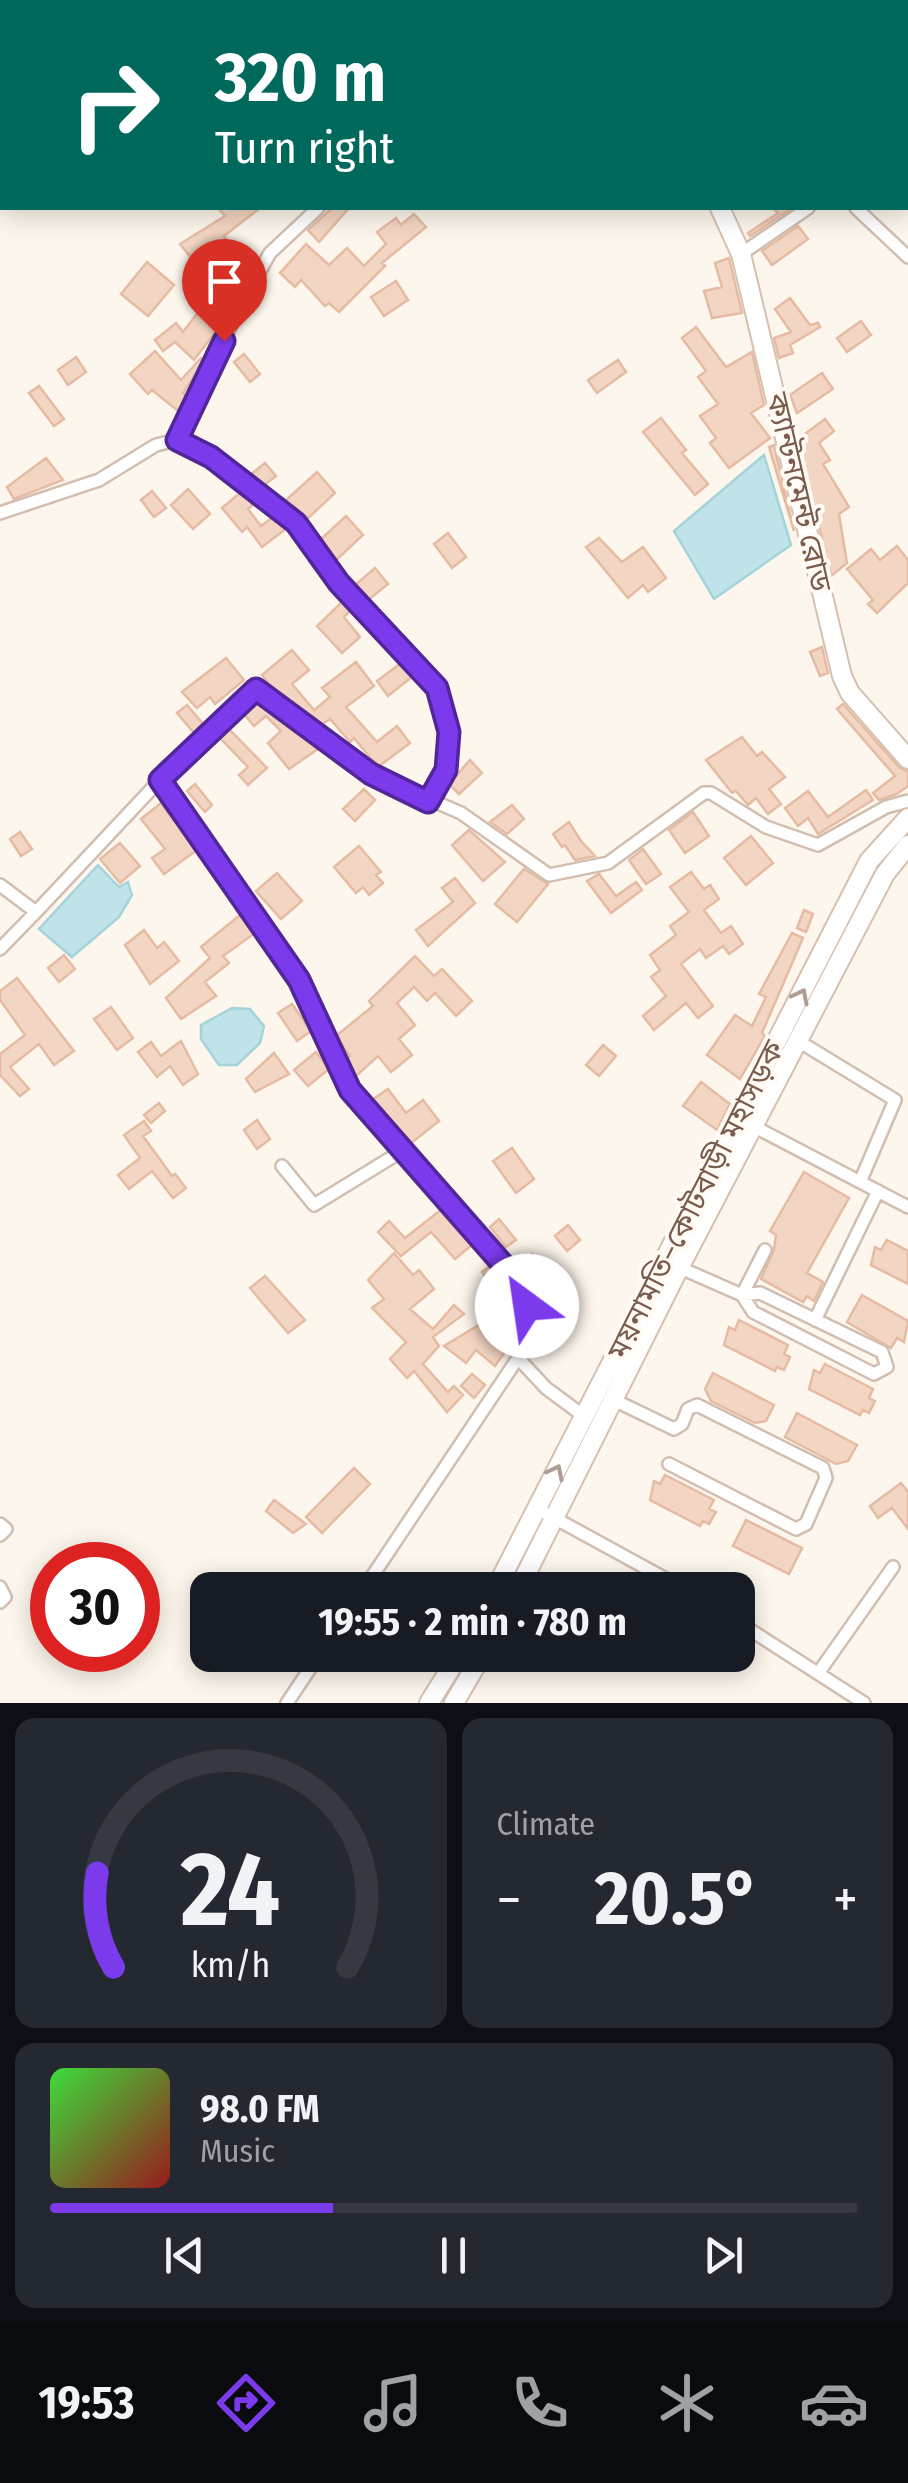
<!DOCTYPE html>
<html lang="en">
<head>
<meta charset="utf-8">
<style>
  body { margin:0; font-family:"Fira Sans Condensed","Noto Sans Bengali",sans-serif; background:#242831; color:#f1f3f6; height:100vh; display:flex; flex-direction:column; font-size:38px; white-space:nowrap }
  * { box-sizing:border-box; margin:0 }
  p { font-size:32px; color:#9ea1a6 }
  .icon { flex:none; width:55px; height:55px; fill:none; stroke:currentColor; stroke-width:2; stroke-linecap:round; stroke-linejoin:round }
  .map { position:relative; height:1703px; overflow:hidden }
  .drawer { display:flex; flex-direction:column; gap:15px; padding:15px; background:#0d0f14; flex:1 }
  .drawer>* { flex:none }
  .guide { position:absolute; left:0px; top:0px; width:910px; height:210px; box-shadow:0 5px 25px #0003; background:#00695c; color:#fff; overflow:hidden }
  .speed { position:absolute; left:30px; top:1542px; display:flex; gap:20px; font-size:50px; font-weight:700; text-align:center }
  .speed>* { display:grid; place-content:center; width:130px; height:130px; border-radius:50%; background:#171b24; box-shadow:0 5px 25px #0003; line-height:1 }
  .speed .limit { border:15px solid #d22; background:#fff; color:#111 }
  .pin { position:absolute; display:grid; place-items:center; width:85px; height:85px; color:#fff; margin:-102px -42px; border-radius:50% 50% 50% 0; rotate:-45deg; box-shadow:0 0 10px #0007 }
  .pin .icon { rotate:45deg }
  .me { position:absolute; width:110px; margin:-55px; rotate:329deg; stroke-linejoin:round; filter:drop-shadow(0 0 8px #0008) }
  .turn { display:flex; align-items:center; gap:35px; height:210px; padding:0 50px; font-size:45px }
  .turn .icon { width:130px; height:130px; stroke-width:2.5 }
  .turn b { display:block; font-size:70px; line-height:85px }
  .big { font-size:75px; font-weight:700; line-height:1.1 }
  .drawer .tile { flex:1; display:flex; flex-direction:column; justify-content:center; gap:15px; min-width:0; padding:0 35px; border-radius:20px; background:#242831 }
  .drawer .dial { align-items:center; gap:0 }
  .dial svg { height:260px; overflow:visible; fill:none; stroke:#363941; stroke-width:7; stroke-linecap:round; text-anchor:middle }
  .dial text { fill:#f1f3f6; stroke:none }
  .song { display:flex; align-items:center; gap:30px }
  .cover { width:120px; height:120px; border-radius:15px; background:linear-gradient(135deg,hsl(120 70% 55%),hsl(0 70% 35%)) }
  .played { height:10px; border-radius:5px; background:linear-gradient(90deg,#7c3aed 35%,#363941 35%) }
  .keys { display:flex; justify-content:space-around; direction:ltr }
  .heat { display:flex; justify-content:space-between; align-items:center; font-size:55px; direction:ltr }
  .drawer .tiles { flex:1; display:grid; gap:15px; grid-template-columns:1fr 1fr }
  .tile:last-child { grid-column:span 2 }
  .trip { position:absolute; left:190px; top:1572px; width:565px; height:100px; border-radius:20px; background:#171b24; box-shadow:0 5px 25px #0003; font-weight:700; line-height:100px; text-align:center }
  .tab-bar { display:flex; height:160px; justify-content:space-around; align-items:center; background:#090b0e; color:#9ea1a6 }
  .tab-bar .icon { width:70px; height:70px }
  .tab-bar .selected { color:#7c3aed }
  .tab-bar b { font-size:45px; color:#f1f3f6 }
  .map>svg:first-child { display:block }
  .water { fill:#bfe3e8; stroke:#a5d3da; stroke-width:2.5 }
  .building { fill:#f3d5c3; stroke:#e6bba3; stroke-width:2.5 }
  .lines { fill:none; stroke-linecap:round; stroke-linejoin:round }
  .street-casing { stroke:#d1beb0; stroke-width:16 }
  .secondary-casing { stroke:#d6c0b0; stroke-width:22 }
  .street { stroke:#fff; stroke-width:11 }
  .secondary { stroke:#fff; stroke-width:18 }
  .oneway { stroke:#af9d94 }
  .route-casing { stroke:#51269a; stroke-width:25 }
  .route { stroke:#7c3aed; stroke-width:18 }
  .labels { text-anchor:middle; stroke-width:8; stroke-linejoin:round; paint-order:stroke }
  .street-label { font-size:30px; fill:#7a5c4d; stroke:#fffaf3 }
</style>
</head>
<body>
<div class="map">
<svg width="908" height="1703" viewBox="0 0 908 1703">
  <rect width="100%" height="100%" fill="#fdf6ec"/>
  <!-- water -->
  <path class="water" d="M 764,455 L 791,545 L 714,599 L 674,531 Z
    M 98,865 L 119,887 L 128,882 L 132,895 L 119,917 L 72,957 L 39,929 Z
    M 232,1008 L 250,1009 L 264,1026 L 260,1043 L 237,1065 L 219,1065 L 201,1039 L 201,1025 Z"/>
  <!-- building -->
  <path class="building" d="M 218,208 L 260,208 L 224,236 L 243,261 L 226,274 L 238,290 L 212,320 L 220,326 L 194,360 L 175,342 L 163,351 L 155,340 L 176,323 L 183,332 L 203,306 L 193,297 L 205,283 L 200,276 L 203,273 L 180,244 L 225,216 Z
    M 332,208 L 349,208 L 319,242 L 308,230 Z
    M 773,208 L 792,208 L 750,236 L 748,233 L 778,213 Z
    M 414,214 L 426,227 L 382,263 L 385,266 L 339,312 L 329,303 L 325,306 L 301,280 L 295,287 L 280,273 L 306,244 L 329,265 L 347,248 L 364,266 L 386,244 L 377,232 L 396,218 L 401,225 Z
    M 798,226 L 808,239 L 772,265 L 762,251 Z
    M 729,258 L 742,313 L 712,318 L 704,291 L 722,287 L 715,263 Z
    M 147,262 L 174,285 L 148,316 L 121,294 Z
    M 396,281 L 408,300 L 384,316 L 371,297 Z
    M 790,298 L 810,325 L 818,323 L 820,327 L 790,345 L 793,353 L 779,358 L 774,338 L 791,332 L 775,309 Z
    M 861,321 L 871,335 L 847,352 L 837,338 Z
    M 696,327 L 726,367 L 752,352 L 764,405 L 751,413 L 770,438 L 729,468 L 710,443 L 716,438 L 700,416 L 718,404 L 698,377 L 706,371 L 682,338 Z
    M 155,351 L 181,380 L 201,358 L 204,361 L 183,393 L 187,397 L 178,411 L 152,390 L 148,394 L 130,374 Z
    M 244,354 L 260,374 L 250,382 L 234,362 Z
    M 76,357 L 86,372 L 68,385 L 58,370 Z
    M 618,360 L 626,372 L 597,393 L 588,380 Z
    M 822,373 L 833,389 L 797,413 L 790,395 Z
    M 39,386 L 64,419 L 54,426 L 29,393 Z
    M 661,418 L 686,450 L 682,453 L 708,484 L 695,495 L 643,432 Z
    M 825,419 L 834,431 L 819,443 L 830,460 L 823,464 L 849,507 L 839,514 L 847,563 L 831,576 L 798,439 Z
    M 774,445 L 794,531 L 769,447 Z
    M 46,458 L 63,480 L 14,499 L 7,487 Z
    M 265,463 L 276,476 L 263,486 L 250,475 Z
    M 317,472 L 335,493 L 306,520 L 284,502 Z
    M 188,489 L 210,514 L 193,529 L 171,505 Z
    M 152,491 L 166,508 L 154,517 L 141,500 Z
    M 241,492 L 255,503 L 248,509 L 261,526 L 273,517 L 287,528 L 262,547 L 247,527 L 242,532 L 222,508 Z
    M 346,516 L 363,535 L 335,561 L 320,540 Z
    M 448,533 L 466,557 L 452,568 L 434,544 Z
    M 599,538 L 622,562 L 643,547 L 666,578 L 648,592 L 643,585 L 628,598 L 586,547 Z
    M 897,546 L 908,560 L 908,583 L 877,613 L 868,604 L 873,600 L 847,569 L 871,549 L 880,560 Z
    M 375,568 L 388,584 L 368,600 L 354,586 Z
    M 343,601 L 351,610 L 344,617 L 360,637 L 342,653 L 317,626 Z
    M 822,647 L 828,673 L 820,676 L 810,652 Z
    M 292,650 L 309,670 L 292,684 L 314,710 L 330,697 L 322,688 L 356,662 L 374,686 L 346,707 L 377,742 L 397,726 L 410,743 L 378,767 L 354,738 L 350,742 L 330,719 L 321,725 L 274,690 L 262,675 Z
    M 226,658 L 244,680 L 215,704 L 210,697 L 197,708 L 182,692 Z
    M 401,663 L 413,676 L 388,696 L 377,681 Z
    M 259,703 L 310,740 L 318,749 L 289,769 L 268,743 L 281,731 L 266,716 L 254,726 L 244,714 Z
    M 843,704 L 899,767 L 908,772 L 908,786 L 897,794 L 879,800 L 873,793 L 895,776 L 837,709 Z
    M 187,705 L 204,725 L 195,734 L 177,713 Z
    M 229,729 L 267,768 L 248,785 L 239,775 L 248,767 L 220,738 Z
    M 742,737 L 757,756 L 762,752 L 785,777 L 769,789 L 781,804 L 768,814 L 756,798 L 748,805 L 736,791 L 732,793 L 706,760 Z
    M 470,760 L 482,773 L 459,794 L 449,784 Z
    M 195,784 L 212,805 L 205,812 L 187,791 Z
    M 364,789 L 375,800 L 355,821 L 343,809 Z
    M 866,790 L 873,800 L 818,834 L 808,818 L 798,826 L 785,808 L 808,791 L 828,817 Z
    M 161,803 L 197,850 L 164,874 L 152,858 L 165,849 L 141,819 Z
    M 512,805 L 524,819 L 507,834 L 490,822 Z
    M 693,812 L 709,836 L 685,853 L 669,830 Z
    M 569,822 L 581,841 L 595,856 L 575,860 L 565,845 L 562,847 L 553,834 Z
    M 469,830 L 505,862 L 483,881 L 452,845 Z
    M 20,832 L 32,849 L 21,856 L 10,839 Z
    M 751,836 L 773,863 L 746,885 L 724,858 Z
    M 120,843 L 140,866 L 120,883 L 100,859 Z
    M 359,846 L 381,872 L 376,875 L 383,883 L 369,895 L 363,887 L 356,893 L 334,867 Z
    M 643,849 L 661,874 L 646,884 L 629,860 Z
    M 524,869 L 548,884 L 517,922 L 495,904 Z
    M 691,872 L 704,889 L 710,885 L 719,899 L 704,910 L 721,933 L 731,926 L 743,944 L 729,954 L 723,946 L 706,958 L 700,949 L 681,964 L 713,1006 L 698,1018 L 686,1003 L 654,1030 L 643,1016 L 666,996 L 651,977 L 660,970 L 650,955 L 676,935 L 670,926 L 689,912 L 670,887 Z
    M 277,873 L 302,901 L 281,919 L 256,891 Z
    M 599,874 L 616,896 L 636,882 L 642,890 L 611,913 L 587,881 Z
    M 455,878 L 475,903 L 428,946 L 416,930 L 453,902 L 442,888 Z
    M 804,910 L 813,914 L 806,932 L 797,928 Z
    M 241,914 L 255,933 L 223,956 L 229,963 L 205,982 L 216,996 L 181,1019 L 166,998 L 210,958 L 201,947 Z
    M 144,930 L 157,948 L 164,942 L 179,961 L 150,984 L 125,945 Z
    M 792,933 L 803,938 L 762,1033 L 765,1036 L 740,1079 L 707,1055 L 735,1015 L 752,1026 L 766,997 L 759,994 Z
    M 64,955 L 75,969 L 59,982 L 48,968 Z
    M 415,956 L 434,976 L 442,969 L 472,1001 L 456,1016 L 435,993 L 427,1001 L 414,987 L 397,1003 L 415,1025 L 399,1039 L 412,1055 L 391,1072 L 378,1056 L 356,1076 L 346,1059 L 350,1056 L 336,1036 L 373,1006 L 369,1001 Z
    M 17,978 L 74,1051 L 54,1065 L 39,1044 L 10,1067 L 29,1089 L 20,1096 L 0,1075 L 0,1054 L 25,1035 L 0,1000 L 0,991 Z
    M 292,1004 L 311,1031 L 297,1041 L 278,1013 Z
    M 111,1007 L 133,1038 L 117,1050 L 94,1019 Z
    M 181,1041 L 198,1074 L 183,1085 L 170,1066 L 157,1077 L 138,1052 L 151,1042 L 161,1056 Z
    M 603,1045 L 616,1056 L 599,1076 L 586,1065 Z
    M 316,1052 L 329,1069 L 308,1086 L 294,1070 Z
    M 274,1053 L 289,1074 L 255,1092 L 246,1079 Z
    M 701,1082 L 730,1104 L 717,1130 L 683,1106 Z
    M 388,1089 L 406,1113 L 423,1100 L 439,1121 L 410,1144 L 372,1100 Z
    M 159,1103 L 165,1111 L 151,1123 L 144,1115 Z
    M 257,1120 L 270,1139 L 257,1149 L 244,1130 Z
    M 144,1121 L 151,1131 L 143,1136 L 172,1176 L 175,1174 L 186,1188 L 173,1198 L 152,1171 L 129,1189 L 118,1175 L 140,1158 L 124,1135 Z
    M 512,1148 L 534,1179 L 516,1193 L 493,1161 Z
    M 804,1172 L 849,1198 L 807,1273 L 823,1282 L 814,1301 L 807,1296 L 803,1302 L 761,1279 L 774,1250 L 776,1235 L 770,1231 Z
    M 442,1209 L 473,1244 L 455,1259 L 431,1232 L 401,1256 L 378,1232 L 389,1221 L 405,1238 Z
    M 499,1219 L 516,1240 L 506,1247 L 490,1227 Z
    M 568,1225 L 580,1240 L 567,1251 L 555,1236 Z
    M 887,1240 L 908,1251 L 908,1284 L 871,1265 L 875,1247 L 881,1250 Z
    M 394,1253 L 413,1275 L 419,1270 L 434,1289 L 410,1309 L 433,1329 L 454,1305 L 464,1314 L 433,1337 L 439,1346 L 423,1364 L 448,1392 L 454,1386 L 463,1395 L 447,1412 L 414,1371 L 407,1378 L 390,1359 L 406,1342 L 372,1308 L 384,1299 L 368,1280 Z
    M 532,1254 L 545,1271 L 533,1281 L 520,1264 Z
    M 491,1265 L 506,1283 L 496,1291 L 482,1272 Z
    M 265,1276 L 305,1320 L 288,1333 L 250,1288 Z
    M 862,1295 L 908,1321 L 904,1342 L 897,1338 L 891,1348 L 847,1322 Z
    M 497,1314 L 503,1325 L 494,1330 L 511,1343 L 495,1366 L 476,1350 L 466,1363 L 444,1346 Z
    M 739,1320 L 788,1345 L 784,1354 L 790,1357 L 784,1370 L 777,1367 L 775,1371 L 724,1345 L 729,1327 L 735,1330 Z
    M 825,1364 L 873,1389 L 869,1398 L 875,1401 L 869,1413 L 863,1410 L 860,1415 L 809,1389 L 814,1370 L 820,1373 Z
    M 713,1373 L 774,1405 L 766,1421 L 755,1423 L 711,1401 L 705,1389 Z
    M 472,1374 L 485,1385 L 474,1398 L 461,1386 Z
    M 797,1413 L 857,1445 L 848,1461 L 836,1464 L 785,1437 Z
    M 354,1468 L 370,1484 L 322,1533 L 306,1517 Z
    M 665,1475 L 714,1500 L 709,1509 L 716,1512 L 709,1524 L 703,1521 L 700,1526 L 650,1500 L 654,1481 L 660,1484 Z
    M 901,1483 L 908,1492 L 908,1529 L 892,1508 L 878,1518 L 870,1506 Z
    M 274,1500 L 306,1524 L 293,1533 L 266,1511 Z
    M 746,1520 L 802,1548 L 789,1574 L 733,1546 Z"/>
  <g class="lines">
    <!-- street casing -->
    <g class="street-casing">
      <path id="street" d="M 413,2 L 414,0
        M 732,2 L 732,0
        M 856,208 L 908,257
        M 741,254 L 808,208
        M 177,440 L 239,308 L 270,253 L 318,208
        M 0,513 L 99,480 L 156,445 L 177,440 L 211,457 L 296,523 L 339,583 L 437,688 L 449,733 L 446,770 L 429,802
        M 160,780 L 256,689 L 371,774 L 461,813 L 549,875 L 608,863 L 704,793 L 711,793 L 766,827 L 818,845 L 886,807 L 908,801
        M 0,885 L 36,912 L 160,780 L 299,980 L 350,1089 L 520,1284 L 527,1306 L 518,1358 L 363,1590
        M 0,949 L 36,912
        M 800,1042 L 895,1100 L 860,1182
        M 755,1127 L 908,1207
        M 282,1166 L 314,1205 L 402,1151
        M 676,1266 L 742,1295 L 753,1312 L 874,1374 L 887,1367 L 882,1352 L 760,1293 L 742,1295
        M 742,1295 L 765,1250
        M 815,1320 L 878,1191
        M 518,1358 L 546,1388 L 585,1417
        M 614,1400 L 674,1429 L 682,1424 L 688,1409 L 697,1405 L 823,1468 L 826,1478 L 806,1524 L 796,1529 L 669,1464
        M 538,1509 L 686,1590
        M 0,1524 L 6,1529 L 0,1535
        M 0,1587 L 5,1597 L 0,1602
        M 738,1622 L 864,1703
        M 819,1672 L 893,1567
        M 287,1703 L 319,1655"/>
    </g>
    <!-- secondary casing -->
    <g class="secondary-casing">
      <path id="secondary" d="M 463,0 L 468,2
        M 720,208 L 741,254 L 842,676 L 850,693 L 908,759
        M 495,1590 L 869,861 L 908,818
        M 518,1590 L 679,1268 L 885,874 L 908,845
        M 429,1703 L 459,1655
        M 454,1703 L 482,1655"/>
    </g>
    <!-- street -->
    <use href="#street" class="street"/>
    <!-- secondary -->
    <use href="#secondary" class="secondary"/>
  </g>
  <!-- one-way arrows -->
  <defs><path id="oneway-chevron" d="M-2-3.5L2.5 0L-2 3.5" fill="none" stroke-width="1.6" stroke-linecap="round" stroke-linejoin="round" transform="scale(2.5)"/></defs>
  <g class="oneway">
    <use href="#oneway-chevron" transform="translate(801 996) rotate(-63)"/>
    <use href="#oneway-chevron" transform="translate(556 1472) rotate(-63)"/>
  </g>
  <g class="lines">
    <!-- route casing -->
    <g class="route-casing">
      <path id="route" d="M 224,341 L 177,440 L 211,457 L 296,523 L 339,583 L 437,688 L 449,732 L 446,770 L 428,802 L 371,774 L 256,689 L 160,780 L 299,980 L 350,1090 L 520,1284 L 527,1306"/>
    </g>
    <!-- route -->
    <use href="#route" class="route"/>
  </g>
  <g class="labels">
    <!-- street labels -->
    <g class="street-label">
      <text transform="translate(799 492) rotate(77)" y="10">ক্যান্টনমেন্ট রোড</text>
      <text transform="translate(696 1200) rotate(-63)" y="10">ময়নামতি–কোটবাড়ী মহাসড়ক</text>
    </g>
  </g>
</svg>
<div class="speed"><div class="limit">30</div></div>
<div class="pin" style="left:224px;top:341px;background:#d93025"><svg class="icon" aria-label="arrive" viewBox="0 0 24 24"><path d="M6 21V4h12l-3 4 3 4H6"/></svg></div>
<svg class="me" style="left:527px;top:1306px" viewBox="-20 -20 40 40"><circle r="19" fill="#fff"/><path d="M0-13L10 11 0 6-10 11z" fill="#7c3aed"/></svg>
<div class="trip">19:55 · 2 min · 780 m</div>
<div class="guide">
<div class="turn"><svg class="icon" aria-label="right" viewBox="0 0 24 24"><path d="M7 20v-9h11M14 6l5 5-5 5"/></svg><div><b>320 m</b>Turn right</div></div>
</div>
</div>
<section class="drawer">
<div class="tiles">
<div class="tile dial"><svg viewBox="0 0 100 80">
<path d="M14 69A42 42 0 1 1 86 69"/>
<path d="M14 69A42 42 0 0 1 9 40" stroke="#7c3aed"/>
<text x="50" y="56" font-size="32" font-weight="700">24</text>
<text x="50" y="72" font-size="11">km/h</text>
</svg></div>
<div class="tile"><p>Climate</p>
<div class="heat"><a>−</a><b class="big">20.5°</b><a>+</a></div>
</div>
<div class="tile">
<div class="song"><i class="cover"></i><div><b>98.0 FM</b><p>Music</p></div></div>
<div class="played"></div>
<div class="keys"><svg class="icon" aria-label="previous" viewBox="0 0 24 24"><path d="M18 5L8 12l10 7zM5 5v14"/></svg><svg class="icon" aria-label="pause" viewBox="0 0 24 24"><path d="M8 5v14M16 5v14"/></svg><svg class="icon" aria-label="next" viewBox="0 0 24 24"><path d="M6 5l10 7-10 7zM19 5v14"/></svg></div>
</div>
</div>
</section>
<nav class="tab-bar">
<b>19:53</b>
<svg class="icon selected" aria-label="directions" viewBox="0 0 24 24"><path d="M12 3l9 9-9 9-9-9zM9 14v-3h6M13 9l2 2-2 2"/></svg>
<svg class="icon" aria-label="music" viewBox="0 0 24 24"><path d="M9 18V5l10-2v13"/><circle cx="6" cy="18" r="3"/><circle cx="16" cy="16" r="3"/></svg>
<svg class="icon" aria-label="phone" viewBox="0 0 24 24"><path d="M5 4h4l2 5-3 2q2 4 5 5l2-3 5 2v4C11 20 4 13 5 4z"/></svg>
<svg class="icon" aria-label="climate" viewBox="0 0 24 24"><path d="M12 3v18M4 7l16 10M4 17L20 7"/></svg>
<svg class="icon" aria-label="car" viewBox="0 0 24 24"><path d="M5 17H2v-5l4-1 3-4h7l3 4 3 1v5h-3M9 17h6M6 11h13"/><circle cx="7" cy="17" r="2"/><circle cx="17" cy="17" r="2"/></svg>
</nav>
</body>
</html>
